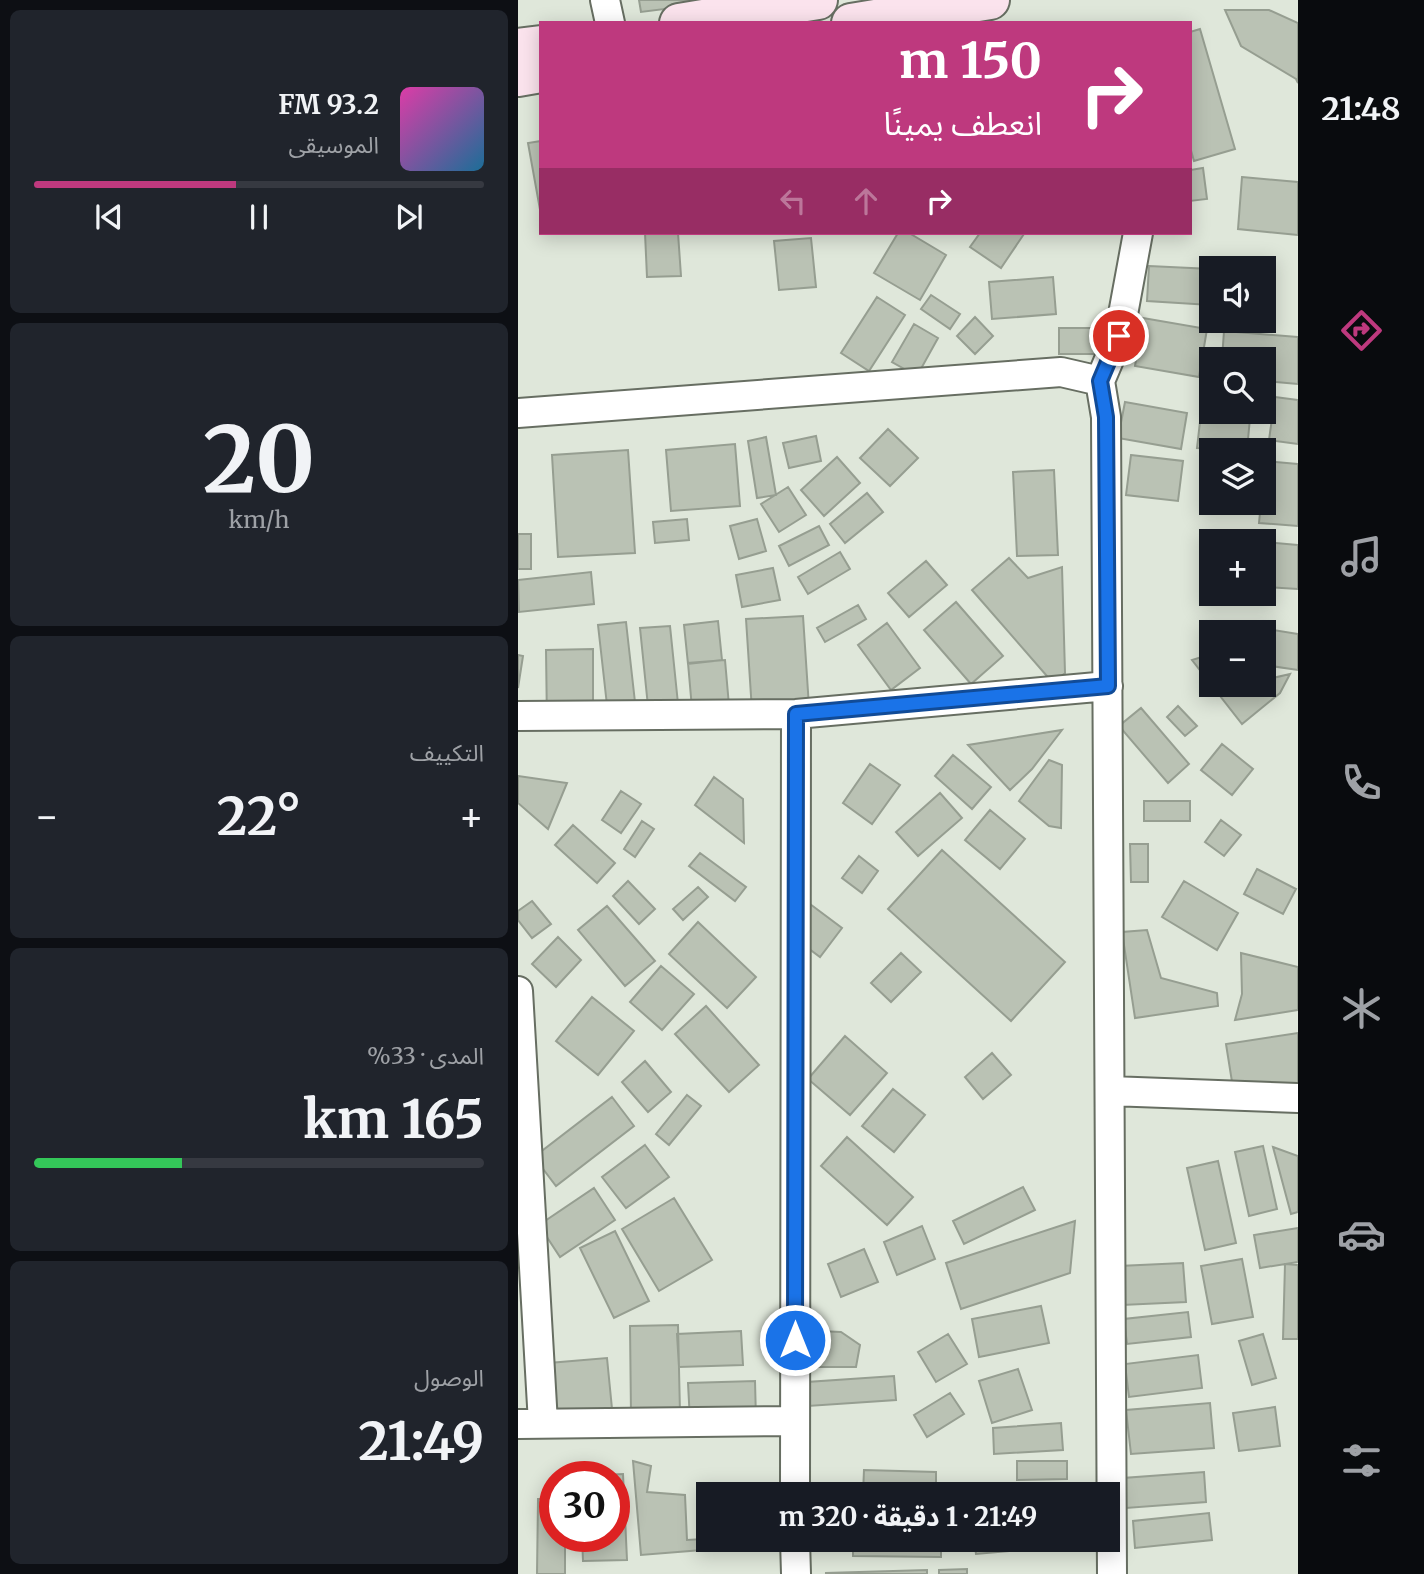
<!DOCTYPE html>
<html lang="ar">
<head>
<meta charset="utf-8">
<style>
  body { margin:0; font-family:Merriweather,"Noto Sans Arabic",serif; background:#20242c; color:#f1f3f6; direction:rtl; height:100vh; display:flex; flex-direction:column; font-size:26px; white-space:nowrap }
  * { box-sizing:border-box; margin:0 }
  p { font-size:23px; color:#9ea1a6 }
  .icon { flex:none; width:38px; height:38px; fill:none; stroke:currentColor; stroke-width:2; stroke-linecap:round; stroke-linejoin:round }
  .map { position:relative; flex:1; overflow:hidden; direction:ltr }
  .drawer { display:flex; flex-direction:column; gap:10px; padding:10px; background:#0d0f14; width:518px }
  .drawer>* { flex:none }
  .hud { position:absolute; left:21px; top:21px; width:653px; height:214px; border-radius:0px; box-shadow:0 4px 18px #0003; direction:rtl; background:#be397e; color:#fff; overflow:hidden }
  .tools { position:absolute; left:681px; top:256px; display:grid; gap:14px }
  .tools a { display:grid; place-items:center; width:77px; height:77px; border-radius:0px; background:#171b24; box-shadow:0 4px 18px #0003; font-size:35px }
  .speed { position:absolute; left:21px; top:1461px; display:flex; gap:14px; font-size:35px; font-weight:700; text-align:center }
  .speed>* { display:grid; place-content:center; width:91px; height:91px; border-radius:50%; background:#171b24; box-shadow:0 4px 18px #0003; line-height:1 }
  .speed .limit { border:10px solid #d22; background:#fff; color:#111 }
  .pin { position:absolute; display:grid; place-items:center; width:60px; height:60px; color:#fff; margin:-30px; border:4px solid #fff; border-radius:50%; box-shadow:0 2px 7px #0007 }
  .me { position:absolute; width:77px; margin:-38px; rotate:0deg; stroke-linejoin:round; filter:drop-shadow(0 0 5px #0008) }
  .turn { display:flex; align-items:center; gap:24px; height:147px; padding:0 35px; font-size:32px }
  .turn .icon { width:91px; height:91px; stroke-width:2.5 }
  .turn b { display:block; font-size:49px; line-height:60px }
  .lanes { display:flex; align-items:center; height:66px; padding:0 35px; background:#0003; justify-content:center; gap:35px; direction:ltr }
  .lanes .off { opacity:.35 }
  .big { font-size:52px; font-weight:700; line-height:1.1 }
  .drawer .tile { flex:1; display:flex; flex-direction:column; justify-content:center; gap:10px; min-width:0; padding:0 24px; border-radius:10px; background:#20242c }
  .drawer .dial { align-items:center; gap:0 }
  .dial b { font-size:91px; line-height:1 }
  .song { display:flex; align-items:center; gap:21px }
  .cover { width:84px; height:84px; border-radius:10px; background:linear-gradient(135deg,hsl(320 70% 55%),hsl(200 70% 35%)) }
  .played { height:7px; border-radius:4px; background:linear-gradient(90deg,#be397e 45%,#363941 45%) }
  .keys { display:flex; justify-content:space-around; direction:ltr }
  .heat { display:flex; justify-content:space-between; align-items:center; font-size:38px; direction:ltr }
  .charge { height:10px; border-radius:5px; background:linear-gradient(90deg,#34c759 33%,#363941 0) }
  .trip { position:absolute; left:178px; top:1482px; width:424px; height:70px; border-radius:0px; background:#171b24; box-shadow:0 4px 18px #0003; font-weight:700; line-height:70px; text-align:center; direction:rtl }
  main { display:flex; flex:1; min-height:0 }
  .tabs { display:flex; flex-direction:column; width:126px; justify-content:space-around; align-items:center; background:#090b0e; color:#9ea1a6 }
  .tabs .icon { width:49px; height:49px }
  .tabs .selected { color:#be397e }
  .tabs b { font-size:32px; color:#f1f3f6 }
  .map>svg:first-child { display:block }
  .building { fill:#bac2b4; stroke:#969e91; stroke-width:2 }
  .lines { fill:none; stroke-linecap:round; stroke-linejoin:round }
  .street-casing { stroke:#676e62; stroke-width:32 }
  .secondary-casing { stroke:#676e62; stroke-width:42 }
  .street { stroke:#fff; stroke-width:28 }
  .secondary { stroke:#fbe3ed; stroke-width:38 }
  .route-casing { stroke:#114b97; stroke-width:18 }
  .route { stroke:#1a73e8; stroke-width:12 }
</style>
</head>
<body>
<main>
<nav class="tabs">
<b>21:48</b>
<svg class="icon selected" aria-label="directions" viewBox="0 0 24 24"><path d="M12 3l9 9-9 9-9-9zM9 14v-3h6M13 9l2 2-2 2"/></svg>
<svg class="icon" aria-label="music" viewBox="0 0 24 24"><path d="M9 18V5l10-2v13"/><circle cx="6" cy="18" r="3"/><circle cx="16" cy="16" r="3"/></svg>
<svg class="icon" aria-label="phone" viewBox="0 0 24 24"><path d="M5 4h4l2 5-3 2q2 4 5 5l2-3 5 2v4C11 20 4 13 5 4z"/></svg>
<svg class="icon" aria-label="climate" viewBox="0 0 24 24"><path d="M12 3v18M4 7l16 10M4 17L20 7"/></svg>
<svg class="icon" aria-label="car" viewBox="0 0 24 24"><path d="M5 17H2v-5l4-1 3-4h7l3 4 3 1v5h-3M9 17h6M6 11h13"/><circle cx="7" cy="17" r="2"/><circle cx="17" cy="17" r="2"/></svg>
<svg class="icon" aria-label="filters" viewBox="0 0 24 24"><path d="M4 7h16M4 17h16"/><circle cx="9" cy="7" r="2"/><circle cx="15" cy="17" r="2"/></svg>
</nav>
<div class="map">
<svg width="780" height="1574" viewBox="0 0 780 1574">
  <rect width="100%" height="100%" fill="#dfe7da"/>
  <!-- building -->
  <path class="building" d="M 121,0 L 218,0 L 123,12 Z
    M 707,10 L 751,10 L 780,23 L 780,83 L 778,79 L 723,46 Z
    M 682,29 L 717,149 L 676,161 L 672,147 L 672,32 Z
    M 23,141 L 23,215 L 10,143 Z
    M 685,168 L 689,199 L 672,201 L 672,170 Z
    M 724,177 L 780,182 L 780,235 L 720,229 Z
    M 127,233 L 160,233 L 163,276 L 129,277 Z
    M 380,233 L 391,233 L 428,255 L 402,300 L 356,273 Z
    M 462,233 L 504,233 L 506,234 L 483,268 L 452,247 Z
    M 293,238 L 298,287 L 261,290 L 256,241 Z
    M 631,266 L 693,269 L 692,305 L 629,301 Z
    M 535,277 L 538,314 L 474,319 L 471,282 Z
    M 413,295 L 442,314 L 432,329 L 403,309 Z
    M 359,297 L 387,315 L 351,371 L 323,353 Z
    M 457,317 L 475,336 L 457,354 L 439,336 Z
    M 625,318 L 689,329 L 681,377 L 617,366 Z
    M 396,324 L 420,338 L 399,376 L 374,362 Z
    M 541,328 L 577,328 L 577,354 L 541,354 Z
    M 706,331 L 780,337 L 780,384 L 746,381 L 746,359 L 704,359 Z
    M 757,397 L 780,400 L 780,444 L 751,440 Z
    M 607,402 L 669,413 L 663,449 L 600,438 Z
    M 683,413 L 732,418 L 729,450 L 679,448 Z
    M 370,429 L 400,458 L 372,486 L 342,458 Z
    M 298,436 L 303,461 L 271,468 L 265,443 Z
    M 248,437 L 258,495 L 239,498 L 230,441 Z
    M 217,444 L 222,506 L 153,511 L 148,450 Z
    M 110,450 L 117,553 L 40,557 L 34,455 Z
    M 613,455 L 665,461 L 660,501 L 608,495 Z
    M 319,457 L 342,483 L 306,516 L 283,490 Z
    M 746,461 L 780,464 L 780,526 L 741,523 L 743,502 L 746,502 Z
    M 536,470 L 540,555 L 499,556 L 495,472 Z
    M 270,487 L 288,515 L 261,532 L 243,504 Z
    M 349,493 L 365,512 L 327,543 L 312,524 Z
    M 169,519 L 171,540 L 137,543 L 135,522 Z
    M 239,519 L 248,551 L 221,559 L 212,526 Z
    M 301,526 L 311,545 L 271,566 L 261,546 Z
    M 0,534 L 13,534 L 13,569 L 0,569 Z
    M 746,542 L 780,545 L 780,589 L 746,587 Z
    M 322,552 L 332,569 L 290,594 L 280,577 Z
    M 491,558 L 510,578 L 544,567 L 547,673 L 535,683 L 454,590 Z
    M 408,561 L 429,585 L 391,617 L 370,593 Z
    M 255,568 L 262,600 L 224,607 L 218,575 Z
    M 73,572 L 76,604 L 1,612 L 0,580 Z
    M 438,602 L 485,656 L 453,684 L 406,630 Z
    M 340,605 L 348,619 L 307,642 L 299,628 Z
    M 285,616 L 291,707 L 234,711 L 228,619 Z
    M 200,621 L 204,660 L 170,664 L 166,625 Z
    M 108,622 L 119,720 L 91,723 L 80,625 Z
    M 369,623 L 402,668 L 373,690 L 340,645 Z
    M 724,625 L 780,634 L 780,670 L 746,665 L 746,632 L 723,632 Z
    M 152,626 L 162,723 L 132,726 L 122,628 Z
    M 75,649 L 75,723 L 29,724 L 28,650 Z
    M 693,654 L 693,684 L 746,684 L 746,680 L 772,674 L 762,693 L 724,724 L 674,660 Z
    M 0,655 L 5,656 L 0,688 Z
    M 207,660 L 212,717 L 175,720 L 170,663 Z
    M 660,706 L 679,726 L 667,736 L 649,717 Z
    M 623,708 L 671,764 L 650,783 L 601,726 Z
    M 544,730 L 514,769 L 492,790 L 450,745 Z
    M 704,744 L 735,769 L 714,795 L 683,770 Z
    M 435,755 L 473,787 L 454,809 L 417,776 Z
    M 531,760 L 544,765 L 543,828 L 531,826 L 501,801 Z
    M 352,764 L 382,785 L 354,824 L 325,803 Z
    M 0,776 L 49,783 L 30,829 L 0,803 Z
    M 196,777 L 225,799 L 226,843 L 177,805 Z
    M 103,791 L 123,804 L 103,833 L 84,820 Z
    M 422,793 L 444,818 L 400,856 L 378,832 Z
    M 626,801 L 672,801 L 672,821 L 626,821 Z
    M 472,810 L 507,839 L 482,869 L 447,840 Z
    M 703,820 L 723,835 L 706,856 L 687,842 Z
    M 124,821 L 136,829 L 117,857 L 106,849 Z
    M 55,825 L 97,863 L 79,883 L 37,845 Z
    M 612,844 L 630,844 L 630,882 L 613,882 Z
    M 424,850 L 547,962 L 493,1021 L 370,909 Z
    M 182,853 L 228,887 L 217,901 L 171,866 Z
    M 341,856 L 360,871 L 344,893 L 324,878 Z
    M 739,869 L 778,889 L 765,914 L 726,894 Z
    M 110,881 L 137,909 L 121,924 L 95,896 Z
    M 666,881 L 720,913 L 699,950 L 644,917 Z
    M 180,887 L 190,897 L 165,920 L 155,909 Z
    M 14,901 L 33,924 L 14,938 L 0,920 L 0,911 Z
    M 288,901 L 324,928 L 302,957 L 266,930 Z
    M 89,906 L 137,961 L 107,986 L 60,930 Z
    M 180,922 L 238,977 L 209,1008 L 151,954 Z
    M 629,930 L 643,978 L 699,993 L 700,1006 L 617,1018 L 604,932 Z
    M 40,937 L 63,960 L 38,987 L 14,964 Z
    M 383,953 L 403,972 L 373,1002 L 353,983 Z
    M 723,953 L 780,967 L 780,1010 L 717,1020 L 724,994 Z
    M 143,966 L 176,994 L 144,1030 L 112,1002 Z
    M 74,997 L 116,1031 L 80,1075 L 38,1041 Z
    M 188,1006 L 241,1065 L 211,1092 L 157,1034 Z
    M 780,1033 L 780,1100 L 718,1107 L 708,1044 Z
    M 327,1036 L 369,1073 L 332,1115 L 290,1079 Z
    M 474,1053 L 493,1075 L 465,1099 L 447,1077 Z
    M 127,1061 L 153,1092 L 130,1112 L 104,1082 Z
    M 375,1089 L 407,1115 L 376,1152 L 344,1126 Z
    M 169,1095 L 183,1106 L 151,1145 L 138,1134 Z
    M 94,1097 L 116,1126 L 38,1186 L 16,1157 Z
    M 329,1137 L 395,1197 L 369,1225 L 303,1166 Z
    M 127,1145 L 151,1177 L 108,1208 L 84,1177 Z
    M 745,1146 L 759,1209 L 731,1216 L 717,1152 Z
    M 755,1147 L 780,1156 L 780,1212 L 773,1214 Z
    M 700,1161 L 718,1243 L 687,1250 L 669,1168 Z
    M 505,1187 L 517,1210 L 446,1244 L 435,1221 Z
    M 76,1188 L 97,1220 L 42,1257 L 21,1225 Z
    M 156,1198 L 194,1260 L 141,1291 L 104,1229 Z
    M 557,1221 L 552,1273 L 443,1309 L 428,1263 Z
    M 404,1226 L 417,1259 L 379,1275 L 366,1242 Z
    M 780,1228 L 780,1262 L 742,1268 L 736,1235 Z
    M 97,1231 L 131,1301 L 96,1318 L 62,1248 Z
    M 346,1249 L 360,1282 L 323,1297 L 310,1264 Z
    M 724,1259 L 735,1317 L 694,1324 L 683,1266 Z
    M 665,1263 L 668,1302 L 604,1305 L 601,1266 Z
    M 767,1264 L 780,1265 L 780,1339 L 765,1339 Z
    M 523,1306 L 531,1343 L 461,1357 L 454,1319 Z
    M 670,1312 L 673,1337 L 609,1344 L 606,1319 Z
    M 160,1325 L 162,1413 L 113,1414 L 112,1326 Z
    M 279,1330 L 323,1332 L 342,1345 L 338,1367 L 280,1367 Z
    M 223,1331 L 225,1365 L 161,1367 L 159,1334 Z
    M 430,1334 L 449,1364 L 418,1382 L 400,1352 Z
    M 745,1334 L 758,1378 L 734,1385 L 721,1341 Z
    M 680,1355 L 684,1388 L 611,1397 L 607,1364 Z
    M 89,1358 L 96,1429 L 25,1435 L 19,1364 Z
    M 500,1369 L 514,1410 L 474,1423 L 461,1381 Z
    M 376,1376 L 378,1400 L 290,1406 L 289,1382 Z
    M 237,1381 L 238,1419 L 172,1421 L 170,1383 Z
    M 432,1393 L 446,1414 L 409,1437 L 396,1415 Z
    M 692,1403 L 696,1448 L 613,1454 L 608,1410 Z
    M 757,1407 L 762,1446 L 721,1451 L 715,1413 Z
    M 543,1423 L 545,1450 L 476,1454 L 475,1428 Z
    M 115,1461 L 133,1466 L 129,1492 L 167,1495 L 169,1540 L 185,1539 L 184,1550 L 123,1555 Z
    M 499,1461 L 549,1461 L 549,1479 L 499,1480 Z
    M 346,1470 L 418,1472 L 418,1494 L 345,1494 Z
    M 686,1472 L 688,1502 L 608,1508 L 605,1478 Z
    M 105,1474 L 109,1560 L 65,1561 L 64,1536 L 96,1536 L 96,1477 L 62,1476 Z
    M 20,1499 L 37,1499 L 37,1536 L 47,1536 L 47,1574 L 19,1574 Z
    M 691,1513 L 694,1540 L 617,1548 L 615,1521 Z
    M 335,1540 L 423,1540 L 423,1557 L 335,1556 Z
    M 456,1540 L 503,1540 L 504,1550 L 458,1554 Z
    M 449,1569 L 449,1574 L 421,1574 L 421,1570 Z
    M 409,1570 L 409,1574 L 307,1573 Z"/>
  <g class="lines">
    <!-- street casing -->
    <g class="street-casing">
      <path id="street" d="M 87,0 L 92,23
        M 0,413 L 543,372 L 582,381
        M 0,716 L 278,714 L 590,686
        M 0,991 L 25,1423
        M 592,1091 L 780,1098
        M 0,1424 L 277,1421
        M 277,1494 L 278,714
        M 277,1540 L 278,1574
        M 594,1574 L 588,417 L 582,381 L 601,336 L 620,233"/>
    </g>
    <!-- secondary casing -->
    <g class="secondary-casing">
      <path id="secondary" d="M 161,23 L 300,0
        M 333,23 L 472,0
        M 0,48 L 23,45
        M 0,77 L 23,73"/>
    </g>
    <!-- street -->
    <use href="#street" class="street"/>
    <!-- secondary -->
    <use href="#secondary" class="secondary"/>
  </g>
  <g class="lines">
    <!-- route casing -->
    <g class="route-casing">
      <path id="route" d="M 277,1340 L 278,714 L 590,686 L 588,417 L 582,381 L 601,336"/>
    </g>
    <!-- route -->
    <use href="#route" class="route"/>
  </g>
</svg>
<div class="tools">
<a><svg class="icon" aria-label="sound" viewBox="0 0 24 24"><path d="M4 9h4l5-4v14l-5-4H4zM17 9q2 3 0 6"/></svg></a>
<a><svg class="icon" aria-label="search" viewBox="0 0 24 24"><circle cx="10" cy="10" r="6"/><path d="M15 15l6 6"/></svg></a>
<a><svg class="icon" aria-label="layers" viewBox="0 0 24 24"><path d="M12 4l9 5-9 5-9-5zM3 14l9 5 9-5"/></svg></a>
<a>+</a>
<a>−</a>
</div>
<div class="speed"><div class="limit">30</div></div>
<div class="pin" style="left:601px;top:336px;background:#d93025"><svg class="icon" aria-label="arrive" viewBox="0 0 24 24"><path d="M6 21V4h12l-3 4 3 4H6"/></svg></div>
<svg class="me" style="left:277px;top:1340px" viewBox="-20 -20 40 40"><circle r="17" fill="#1a73e8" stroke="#fff" stroke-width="3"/><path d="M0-11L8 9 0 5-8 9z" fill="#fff"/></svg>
<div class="trip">21:49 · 1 دقيقة · 320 m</div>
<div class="hud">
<div class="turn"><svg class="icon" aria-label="right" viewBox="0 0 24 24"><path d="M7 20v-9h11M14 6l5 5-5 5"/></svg><div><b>150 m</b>انعطف يمينًا</div></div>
<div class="lanes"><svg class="icon off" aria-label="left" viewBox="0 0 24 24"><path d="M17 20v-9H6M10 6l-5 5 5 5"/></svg><svg class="icon off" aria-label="ahead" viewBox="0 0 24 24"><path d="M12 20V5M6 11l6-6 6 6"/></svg><svg class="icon" aria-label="right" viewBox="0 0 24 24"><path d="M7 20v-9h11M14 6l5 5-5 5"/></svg></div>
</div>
</div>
<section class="drawer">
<div class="tile">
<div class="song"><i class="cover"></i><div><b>93.2 FM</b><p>الموسيقى</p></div></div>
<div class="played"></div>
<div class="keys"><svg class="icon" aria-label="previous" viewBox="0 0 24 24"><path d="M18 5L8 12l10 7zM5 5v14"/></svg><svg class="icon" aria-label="pause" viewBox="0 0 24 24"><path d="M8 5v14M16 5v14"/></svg><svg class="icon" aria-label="next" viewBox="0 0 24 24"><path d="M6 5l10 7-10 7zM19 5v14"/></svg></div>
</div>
<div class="tile dial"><b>20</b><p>km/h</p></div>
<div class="tile"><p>التكييف</p>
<div class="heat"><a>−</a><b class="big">22°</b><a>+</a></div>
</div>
<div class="tile"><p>المدى · 33%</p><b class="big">165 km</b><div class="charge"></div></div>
<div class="tile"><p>الوصول</p><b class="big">21:49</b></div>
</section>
</main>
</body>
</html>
